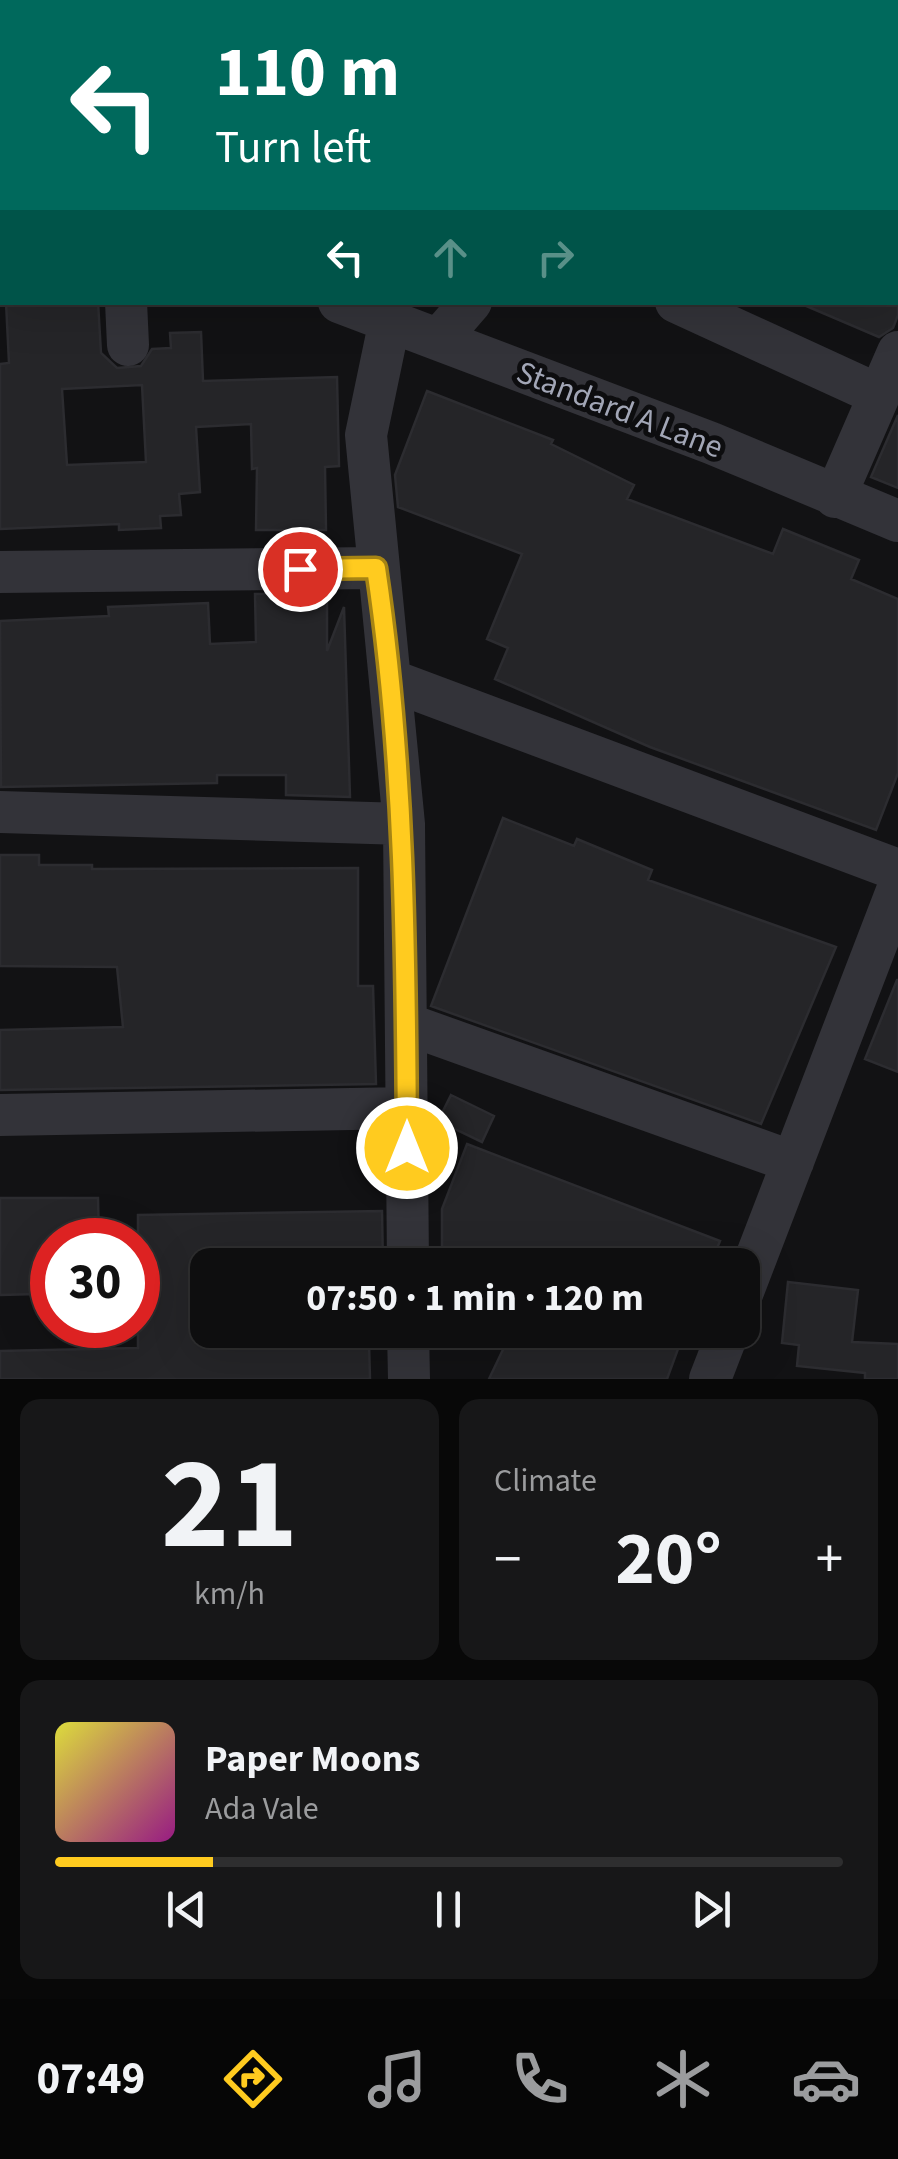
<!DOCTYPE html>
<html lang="en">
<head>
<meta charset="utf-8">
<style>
  body { margin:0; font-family:"Source Sans 3",sans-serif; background:#171718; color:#f1f3f6; height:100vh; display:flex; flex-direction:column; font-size:38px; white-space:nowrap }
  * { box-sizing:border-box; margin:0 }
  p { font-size:32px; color:#9b9c9e }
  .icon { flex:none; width:55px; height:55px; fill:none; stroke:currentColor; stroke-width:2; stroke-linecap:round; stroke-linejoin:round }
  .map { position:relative; height:1379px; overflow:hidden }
  .panel { display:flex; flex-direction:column; gap:20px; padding:20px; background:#080808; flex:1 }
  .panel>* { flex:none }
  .banner { position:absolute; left:0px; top:0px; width:900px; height:305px; box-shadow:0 10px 40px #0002,0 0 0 2px #2e2e2f; background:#00695c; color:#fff; overflow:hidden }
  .speed { position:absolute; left:30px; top:1218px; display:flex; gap:20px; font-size:50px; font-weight:700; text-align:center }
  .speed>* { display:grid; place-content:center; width:130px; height:130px; border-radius:50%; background:#0e0e0f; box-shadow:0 10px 40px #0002,0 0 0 2px #2e2e2f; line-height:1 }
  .speed .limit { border:15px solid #d22; background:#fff; color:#111 }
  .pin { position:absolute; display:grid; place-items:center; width:85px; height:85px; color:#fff; margin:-42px; border:5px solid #fff; border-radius:50%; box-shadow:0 2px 10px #0007 }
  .me { position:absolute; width:110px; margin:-55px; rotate:0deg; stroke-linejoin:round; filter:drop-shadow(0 0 8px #0008) }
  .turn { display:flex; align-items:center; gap:35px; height:210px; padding:0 50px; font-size:45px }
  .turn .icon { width:130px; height:130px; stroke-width:2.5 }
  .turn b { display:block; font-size:70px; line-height:85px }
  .lanes { display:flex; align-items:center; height:95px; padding:0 50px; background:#0003; justify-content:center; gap:50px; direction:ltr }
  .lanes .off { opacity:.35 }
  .big { font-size:75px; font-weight:700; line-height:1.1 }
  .panel .card { flex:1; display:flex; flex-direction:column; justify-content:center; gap:15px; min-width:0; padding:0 35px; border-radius:20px; background:#171718 }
  .panel .dial { align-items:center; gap:0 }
  .dial b { font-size:130px; line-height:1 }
  .song { display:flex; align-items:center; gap:30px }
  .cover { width:120px; height:120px; border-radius:15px; background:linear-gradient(135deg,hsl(60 70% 55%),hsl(310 70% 35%)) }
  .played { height:10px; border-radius:5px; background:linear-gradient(90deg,#ffcb1f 20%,#2e2e2f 20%) }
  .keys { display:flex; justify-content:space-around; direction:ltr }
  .heat { display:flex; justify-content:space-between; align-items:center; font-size:55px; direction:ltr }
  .panel .tiles { flex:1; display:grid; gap:20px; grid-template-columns:1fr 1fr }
  .card:last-child { grid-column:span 2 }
  .trip { position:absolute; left:190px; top:1248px; width:570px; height:100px; border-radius:20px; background:#0e0e0f; box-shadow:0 10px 40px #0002,0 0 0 2px #2e2e2f; font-weight:700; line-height:100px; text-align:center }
  .tabs { display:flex; height:160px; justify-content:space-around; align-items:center; background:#060606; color:#9b9c9e }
  .tabs .icon { width:70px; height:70px }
  .tabs .selected { color:#ffcb1f }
  .tabs b { font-size:45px; color:#f1f3f6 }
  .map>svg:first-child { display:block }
  .building { fill:#252528; stroke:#2c2c30; stroke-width:2.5; fill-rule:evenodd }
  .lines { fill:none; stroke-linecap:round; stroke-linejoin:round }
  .minor { stroke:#333339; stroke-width:42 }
  .route-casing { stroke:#a68414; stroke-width:25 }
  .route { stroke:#ffcb1f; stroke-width:18 }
  .labels { text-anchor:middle; stroke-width:10; stroke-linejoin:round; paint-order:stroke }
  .street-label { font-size:32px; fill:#a2a6b6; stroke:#0d0d0f }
</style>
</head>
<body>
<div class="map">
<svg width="898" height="1379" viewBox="0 0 898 1379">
  <rect width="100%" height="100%" fill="#121214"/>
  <!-- building -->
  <path class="building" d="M 6,302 L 98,302 L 101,353 L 117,368 L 141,366 L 152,349 L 171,348 L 170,333 L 201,332 L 203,381 L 337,377 L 339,466 L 325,467 L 326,530 L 256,530 L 257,468 L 252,469 L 251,424 L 196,427 L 200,492 L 179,494 L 181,515 L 160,516 L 161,528 L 119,530 L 119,524 L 0,529 L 0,364 L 9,363 ZM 142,385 L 146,462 L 67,465 L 62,389 Z
    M 797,302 L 898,302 L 898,315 L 893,328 L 879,337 Z
    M 427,391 L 553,440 L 551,444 L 634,485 L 627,499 L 773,554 L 783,529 L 859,560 L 851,579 L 898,599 L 898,773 L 876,830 L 650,747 L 495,679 L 508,648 L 487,639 L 522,554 L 398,507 L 395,475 Z
    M 898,415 L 898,488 L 871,477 Z
    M 255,594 L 327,594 L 327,651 L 344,607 L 350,797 L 286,795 L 286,775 L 217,775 L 217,783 L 1,787 L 0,621 L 109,616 L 108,607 L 208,603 L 210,644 L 256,642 Z
    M 503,818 L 574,846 L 577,839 L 652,870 L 648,880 L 836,947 L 761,1124 L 431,1006 Z
    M 0,855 L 39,855 L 39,865 L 92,865 L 92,869 L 358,868 L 358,986 L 373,986 L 376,1084 L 0,1090 L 0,1030 L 123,1027 L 117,967 L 0,966 Z
    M 897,980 L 898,980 L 898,1072 L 865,1059 Z
    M 451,1095 L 494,1116 L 482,1142 L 438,1121 Z
    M 467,1144 L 720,1241 L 710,1265 L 563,1265 L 540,1256 L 537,1265 L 527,1265 L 485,1249 L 485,1265 L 442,1265 L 442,1209 Z
    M 0,1198 L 98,1198 L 99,1240 L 52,1240 L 52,1270 L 37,1270 L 37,1294 L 0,1295 Z
    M 382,1211 L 383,1265 L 208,1265 L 208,1348 L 369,1342 L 370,1379 L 0,1379 L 0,1351 L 138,1348 L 138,1215 Z
    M 788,1282 L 858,1290 L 852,1342 L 898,1344 L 898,1379 L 865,1379 L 865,1373 L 797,1366 L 799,1345 L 782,1343 Z
    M 497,1330 L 630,1330 L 678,1349 L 667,1379 L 489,1379 L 509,1337 Z"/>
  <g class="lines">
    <!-- minor -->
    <path class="minor" d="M 0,174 L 2,175
      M 126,302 L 128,345
      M 339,302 L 711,443 L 898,521
      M 676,302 L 879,395
      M 390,320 L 366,435 L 404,824 L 408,1265
      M 439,339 L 471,302
      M 835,497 L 898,352
      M 0,572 L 376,568
      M 393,681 L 898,870
      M 0,812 L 404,824
      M 407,1024 L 793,1162
      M 0,1115 L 407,1108
      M 742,1294 L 898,888
      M 408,1330 L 409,1379
      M 710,1379 L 729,1330"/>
  </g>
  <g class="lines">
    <!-- route casing -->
    <g class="route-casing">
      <path id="route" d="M 300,569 L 376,568 C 405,761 406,953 407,1148"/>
    </g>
    <!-- route -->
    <use href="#route" class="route"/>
  </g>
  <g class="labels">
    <!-- street labels -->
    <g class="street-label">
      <text transform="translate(620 409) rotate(21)" y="11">Standard A Lane</text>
    </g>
  </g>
</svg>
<div class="speed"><div class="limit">30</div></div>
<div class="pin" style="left:300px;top:569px;background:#d93025"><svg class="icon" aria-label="arrive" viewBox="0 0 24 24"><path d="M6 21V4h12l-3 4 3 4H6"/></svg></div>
<svg class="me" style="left:407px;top:1148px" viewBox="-20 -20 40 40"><circle r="17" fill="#ffcb1f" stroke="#fff" stroke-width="3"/><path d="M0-11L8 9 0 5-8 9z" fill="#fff"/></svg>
<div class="trip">07:50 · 1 min · 120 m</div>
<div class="banner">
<div class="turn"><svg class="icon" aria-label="left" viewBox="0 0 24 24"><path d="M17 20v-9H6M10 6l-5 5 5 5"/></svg><div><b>110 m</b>Turn left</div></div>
<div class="lanes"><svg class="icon" aria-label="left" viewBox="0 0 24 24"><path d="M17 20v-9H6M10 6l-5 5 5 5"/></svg><svg class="icon off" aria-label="ahead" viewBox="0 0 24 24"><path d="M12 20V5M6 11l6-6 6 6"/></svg><svg class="icon off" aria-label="right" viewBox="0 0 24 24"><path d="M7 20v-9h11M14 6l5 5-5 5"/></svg></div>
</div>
</div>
<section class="panel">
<div class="tiles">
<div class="card dial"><b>21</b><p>km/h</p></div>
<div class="card"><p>Climate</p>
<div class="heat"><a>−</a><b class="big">20°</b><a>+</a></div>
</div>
<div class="card">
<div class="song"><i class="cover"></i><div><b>Paper Moons</b><p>Ada Vale</p></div></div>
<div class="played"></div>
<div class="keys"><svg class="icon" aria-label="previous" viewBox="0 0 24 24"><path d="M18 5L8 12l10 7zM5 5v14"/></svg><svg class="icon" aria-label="pause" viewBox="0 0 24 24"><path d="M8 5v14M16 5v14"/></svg><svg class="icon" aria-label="next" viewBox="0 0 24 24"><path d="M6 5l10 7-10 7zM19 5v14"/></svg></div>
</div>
</div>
</section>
<nav class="tabs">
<b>07:49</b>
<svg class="icon selected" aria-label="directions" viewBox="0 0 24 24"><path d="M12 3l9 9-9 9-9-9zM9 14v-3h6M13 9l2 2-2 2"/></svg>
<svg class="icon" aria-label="music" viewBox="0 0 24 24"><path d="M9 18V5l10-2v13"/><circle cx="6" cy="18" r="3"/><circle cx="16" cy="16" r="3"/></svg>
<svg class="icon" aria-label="phone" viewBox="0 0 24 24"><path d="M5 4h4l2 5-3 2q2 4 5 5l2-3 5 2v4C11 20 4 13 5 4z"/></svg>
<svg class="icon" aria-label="climate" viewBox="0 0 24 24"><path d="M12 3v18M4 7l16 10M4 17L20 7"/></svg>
<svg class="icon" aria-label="car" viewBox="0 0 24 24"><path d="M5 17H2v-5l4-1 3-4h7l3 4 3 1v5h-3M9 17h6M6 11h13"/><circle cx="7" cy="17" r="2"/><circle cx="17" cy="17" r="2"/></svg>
</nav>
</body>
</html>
